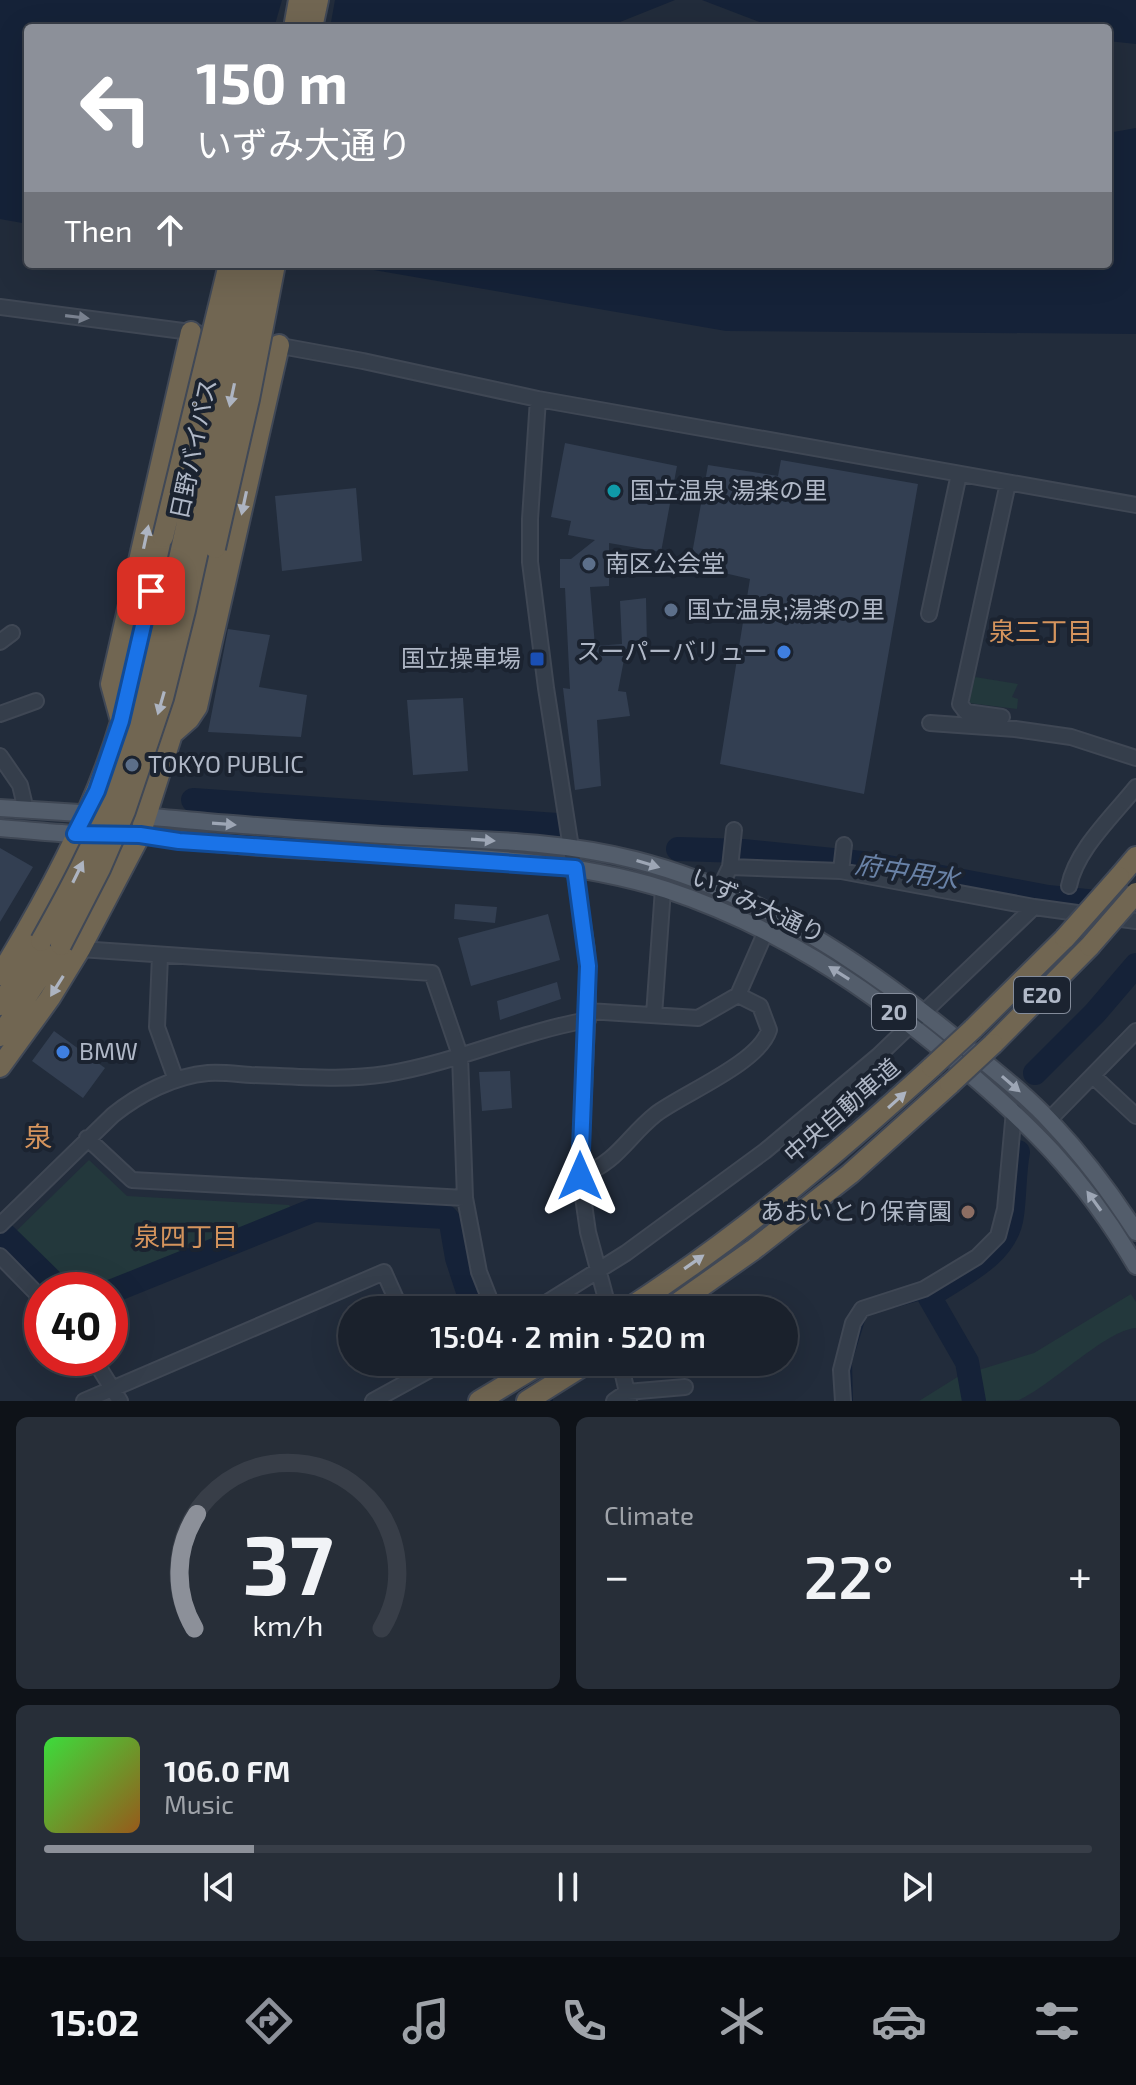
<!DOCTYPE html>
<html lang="en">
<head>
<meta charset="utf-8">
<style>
  body { margin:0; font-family:"Exo 2","Noto Sans JP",sans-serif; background:#272e38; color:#f1f3f6; height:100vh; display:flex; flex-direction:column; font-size:30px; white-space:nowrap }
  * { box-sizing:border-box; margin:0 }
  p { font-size:26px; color:#9fa3a9 }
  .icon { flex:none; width:44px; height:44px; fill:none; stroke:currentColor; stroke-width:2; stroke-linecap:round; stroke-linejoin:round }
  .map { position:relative; height:1401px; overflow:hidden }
  .drawer { display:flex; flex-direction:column; gap:16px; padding:16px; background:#0e1218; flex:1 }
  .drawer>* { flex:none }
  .hud { position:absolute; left:24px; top:24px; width:1088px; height:244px; border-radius:8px; box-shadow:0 8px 32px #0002,0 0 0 2px #383e48; background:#8c9099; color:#fff; overflow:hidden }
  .speed { position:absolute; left:24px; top:1272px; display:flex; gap:16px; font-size:40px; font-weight:700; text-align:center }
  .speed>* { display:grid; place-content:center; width:104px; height:104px; border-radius:50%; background:#1a212c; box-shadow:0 8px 32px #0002,0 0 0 2px #383e48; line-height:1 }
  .speed .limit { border:12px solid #d22; background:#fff; color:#111 }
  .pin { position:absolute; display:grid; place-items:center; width:68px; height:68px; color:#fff; margin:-34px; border-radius:16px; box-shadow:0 4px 12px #0006 }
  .me { position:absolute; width:88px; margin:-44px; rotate:0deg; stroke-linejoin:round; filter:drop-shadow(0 0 6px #0008) }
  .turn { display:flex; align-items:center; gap:28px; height:168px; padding:0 40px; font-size:36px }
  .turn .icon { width:104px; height:104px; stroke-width:2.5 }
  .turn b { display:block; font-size:56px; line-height:68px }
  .then { display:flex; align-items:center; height:76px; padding:0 40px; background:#0003; gap:16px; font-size:30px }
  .big { font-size:60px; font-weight:600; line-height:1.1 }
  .drawer .widget { flex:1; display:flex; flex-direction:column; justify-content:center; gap:12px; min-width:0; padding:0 28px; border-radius:12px; background:#272e38 }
  .drawer .dial { align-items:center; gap:0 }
  .dial svg { height:208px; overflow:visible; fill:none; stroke:#383e48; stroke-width:7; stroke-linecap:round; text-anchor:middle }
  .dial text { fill:#f1f3f6; stroke:none }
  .song { display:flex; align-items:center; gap:24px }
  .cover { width:96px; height:96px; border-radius:12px; background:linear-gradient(135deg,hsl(120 70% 55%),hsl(30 70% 35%)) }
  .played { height:8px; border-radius:4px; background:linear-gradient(90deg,#8c9099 20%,#383e48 20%) }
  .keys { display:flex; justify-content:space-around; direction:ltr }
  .heat { display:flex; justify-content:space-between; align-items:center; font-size:44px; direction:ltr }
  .drawer .tiles { flex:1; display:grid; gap:16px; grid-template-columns:1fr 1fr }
  .widget:last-child { grid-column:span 2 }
  .trip { position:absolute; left:338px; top:1296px; width:460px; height:80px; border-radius:40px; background:#1a212c; box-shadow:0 8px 32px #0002,0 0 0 2px #383e48; font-weight:600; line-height:80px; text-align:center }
  .tab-bar { display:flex; height:128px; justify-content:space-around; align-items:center; background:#0a0d12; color:#9fa3a9 }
  .tab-bar .icon { width:56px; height:56px }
  .tab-bar .current { color:#8c9099 }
  .tab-bar b { font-size:36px; color:#f1f3f6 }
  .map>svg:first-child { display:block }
  .green { fill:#23383c }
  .water { fill:#152238 }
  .pier { fill:#222c3b }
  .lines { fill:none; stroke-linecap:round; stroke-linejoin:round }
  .stream { stroke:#152238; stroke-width:4 }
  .river { stroke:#152238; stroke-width:24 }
  .building { fill:#333f52 }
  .minor-casing { stroke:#3f4754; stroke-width:18 }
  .major-casing { stroke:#3f4754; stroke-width:20 }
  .highway-casing { stroke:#404856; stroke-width:24 }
  .minor { stroke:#353e4b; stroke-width:14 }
  .major { stroke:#535d6b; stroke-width:16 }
  .highway { stroke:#716652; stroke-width:20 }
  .highway-bridge-casing { stroke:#404856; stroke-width:24; stroke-linecap:butt }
  .highway-bridge { stroke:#716652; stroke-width:20 }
  .oneway { fill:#79818f }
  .oneway2 { fill:#adb4c1 }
  .oneway3 { fill:#9da6b5 }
  .route-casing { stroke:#114b97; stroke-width:20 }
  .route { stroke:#1a73e8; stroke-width:14 }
  .culture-dot { fill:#0f9aa8; stroke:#1b2330; stroke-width:3 }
  .service-dot { fill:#5c6f8a; stroke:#1b2330; stroke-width:3 }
  .shop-dot { fill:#3f7fe0; stroke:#1b2330; stroke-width:3 }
  .transit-dot { fill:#1a4fb4; stroke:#1b2330; stroke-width:3 }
  .education-dot { fill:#8d6e63; stroke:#1b2330; stroke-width:3 }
  .labels { text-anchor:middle; stroke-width:8; stroke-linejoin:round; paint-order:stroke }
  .shield { fill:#1b2330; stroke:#838b9a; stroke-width:2 }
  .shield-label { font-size:22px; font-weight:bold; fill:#b0b8c7 }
  .street-label { font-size:24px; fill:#b0b8c7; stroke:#1b2330 }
  .poi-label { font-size:24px; fill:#b0b8c7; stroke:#1b2330; text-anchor:start }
  .neighbourhood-label { font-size:26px; fill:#d5945d; stroke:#1b2330 }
  .water-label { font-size:26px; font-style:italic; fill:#6982a7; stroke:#1b2330 }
  .quarter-label { font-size:28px; fill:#d5945d; stroke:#1b2330 }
</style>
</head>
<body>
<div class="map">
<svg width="1136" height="1401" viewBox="0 0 1136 1401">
  <rect width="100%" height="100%" fill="#222c3b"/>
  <!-- green -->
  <path class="green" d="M 975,677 L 1018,684 L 1012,697 L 1018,699 L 1017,709 L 969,703 Z
    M 89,1160 L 127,1196 L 289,1205 L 300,1222 L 110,1303 L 110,1290 L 52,1290 L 4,1243 Z
    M 1131,1294 L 1136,1302 L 1136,1328 C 1106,1330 1052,1385 1019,1400 C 1007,1401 937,1401 919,1401 L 959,1376 L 1034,1353 Z"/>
  <!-- water -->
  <path class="water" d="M 0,0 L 675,0 L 605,28 L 28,28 L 28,224 L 0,219 Z
    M 702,0 L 1136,0 L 1136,44 L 1108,41 L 1108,28 L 827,28 L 767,25 Z
    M 1136,128 L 1136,334 L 726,331 L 339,264 L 1108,264 L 1108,133 Z"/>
  <!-- pier -->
  <path class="pier" d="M 282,0 L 335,0 L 330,28 L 274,28 Z"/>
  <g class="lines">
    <!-- stream -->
    <path class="stream" d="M 893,1306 L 929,1296
      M 851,1401 L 850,1362 L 865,1314"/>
    <!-- river -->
    <path class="river" d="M 193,800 L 557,825
      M 678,849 L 743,851 L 872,864 L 1048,897 L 1136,906
      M 1035,1073 L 1095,1013 L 1136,965
      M 6,1236 L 61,1290
      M 110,1292 L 314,1210 L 446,1217 L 451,1223 L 457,1258 L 474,1310
      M 514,1362 L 541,1401
      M 974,1401 L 967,1362 L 929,1296 C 960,1275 1007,1256 1012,1215 C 1015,1194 1014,1173 1018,1152"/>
  </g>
  <!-- building -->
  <path class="building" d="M 565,443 L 677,466 L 661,552 L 609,543 L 609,586 L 590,587 L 595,646 L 622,644 L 620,601 L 646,598 L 647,647 L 626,649 L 618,691 L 626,692 L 630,716 L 597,720 L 601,786 L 575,790 L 563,688 L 570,689 L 565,588 L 560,588 L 560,559 L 571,559 L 595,540 L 568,535 L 571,521 L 551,517 Z
    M 781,460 L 918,484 L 864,794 L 720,764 L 750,579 L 690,565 L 708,465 L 778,476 Z
    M 356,488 L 362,561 L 282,571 L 275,496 Z
    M 228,629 L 270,635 L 259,687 L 307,695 L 301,737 L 208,732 Z
    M 463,698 L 468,771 L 413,775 L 407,700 Z
    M 0,848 L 33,867 L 0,922 Z
    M 455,904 L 497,907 L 495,923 L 454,919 Z
    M 548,914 L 560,960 L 471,986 L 458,938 Z
    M 557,982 L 561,999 L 500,1020 L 497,1001 Z
    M 54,1031 L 105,1068 L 83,1098 L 32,1061 Z
    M 510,1071 L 512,1108 L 482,1111 L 479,1072 Z"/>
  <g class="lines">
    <!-- minor casing -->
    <g class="minor-casing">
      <path id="minor" d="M 0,307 L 198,333
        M 270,344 L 363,361 L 538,399 L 1136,505
        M 538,399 L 530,519 L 530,562 L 546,688 L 587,950 L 588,1003 L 580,1176 L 588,1232 L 609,1310
        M 929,614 L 959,474
        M 0,642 L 12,633
        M 0,714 L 36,701
        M 1002,717 L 966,712 L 960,704 L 1008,483
        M 930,723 L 1015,729 L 1071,737 L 1136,758
        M 0,756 L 20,785 L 26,810
        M 730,867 L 734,830
        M 841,871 L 844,845
        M 1069,886 C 1076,850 1113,816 1136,787
        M 719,890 L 730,867 L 841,871 L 1034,907 L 1136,921
        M 80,949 L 432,973 L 460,1055 L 465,1198 L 479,1272 L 494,1310
        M 160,956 L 157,1027 L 176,1080
        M 738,995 L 766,931
        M 654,1015 L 663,889
        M 1093,1076 L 1136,1116
        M 1049,1120 L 1136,1031
        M 87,1138 L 132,1180 L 465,1198
        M 580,1176 C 618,1162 627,1137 656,1114 C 684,1093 759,1063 769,1030 L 760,1006 L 738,995 L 698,1018 L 588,1011
        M 0,1225 L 113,1115 C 139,1094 174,1076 208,1073 C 222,1072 237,1074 251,1075 C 295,1076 342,1081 386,1074 C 455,1063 519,1032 588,1020
        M 0,1256 L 42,1299
        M 535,1310 L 626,1253 L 765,1151 L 878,1056 L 1034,907
        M 93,1358 L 120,1401
        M 620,1362 L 629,1401
        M 84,1401 L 384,1272 L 401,1310
        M 373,1401 L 444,1362
        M 614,1401 L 627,1392 L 685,1387
        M 843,1401 L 841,1370 L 853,1323 L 862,1309 L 924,1289 L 977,1257 L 998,1236 L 1005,1209 L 1014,1111"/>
    </g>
    <!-- major casing -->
    <g class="major-casing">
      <path id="major" d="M 0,808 L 96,814
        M 135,816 C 159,817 183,820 207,822 C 266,827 324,831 382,835 C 467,840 553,839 635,860 C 758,891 869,966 965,1046 C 994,1070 1025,1094 1051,1122 C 1083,1156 1111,1193 1136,1232
        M 0,828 C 26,830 51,833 77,834 C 99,835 120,833 142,835 C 204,842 266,849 328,851 C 439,856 560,856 667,890 C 773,925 864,985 949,1056 C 1029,1123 1083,1175 1136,1266"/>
    </g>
    <!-- highway casing -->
    <g class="highway-casing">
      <path id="highway" d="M 294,28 L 299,0
        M 312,28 L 318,0
        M 120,717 L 111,684 L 191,332
        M 172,734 L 189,719 L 197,707 L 279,345
        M 1119,877 L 1136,857
        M 0,975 C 48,897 95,810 121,722 C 139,661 150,598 163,537
        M 0,1005 L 41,941
        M 973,1029 L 1065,938
        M 0,1036 L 61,945
        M 993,1044 L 1090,946
        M 0,1067 L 50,998 L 80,949 L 140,835 L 172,734 L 215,548
        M 626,1310 C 736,1239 836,1155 932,1067
        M 668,1310 L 753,1250 L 850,1174 L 950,1084
        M 479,1401 L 544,1362
        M 527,1401 L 589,1362"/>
    </g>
    <!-- minor -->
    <use href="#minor" class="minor"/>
    <!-- major -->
    <use href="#major" class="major"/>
    <!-- highway -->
    <use href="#highway" class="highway"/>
    <!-- highway-bridge casing -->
    <g class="highway-bridge-casing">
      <path id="highway-bridge" d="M 163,537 L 229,264
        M 215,548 L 249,399 L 275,264
        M 1065,938 L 1119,877
        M 41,941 C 69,891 96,841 115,788 C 175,618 202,439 242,264
        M 61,945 L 100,869 L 125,811 L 163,698 L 185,610 L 261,264
        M 1090,946 L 1136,893
        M 932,1067 L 973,1029
        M 950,1084 L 993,1044"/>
    </g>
    <!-- highway-bridge -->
    <use href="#highway-bridge" class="highway-bridge"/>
  </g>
  <!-- one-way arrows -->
  <defs><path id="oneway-solid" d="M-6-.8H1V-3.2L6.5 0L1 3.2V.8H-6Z" transform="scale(2)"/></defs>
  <use class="oneway" href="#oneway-solid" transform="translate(77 317) rotate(7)"/>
  <g class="oneway2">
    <use href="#oneway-solid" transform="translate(232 395) rotate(102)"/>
    <use href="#oneway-solid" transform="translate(244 503) rotate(102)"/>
    <use href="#oneway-solid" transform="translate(146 537) rotate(-78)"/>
    <use href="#oneway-solid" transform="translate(161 703) rotate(106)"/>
    <use href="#oneway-solid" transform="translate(78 872) rotate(-64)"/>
    <use href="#oneway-solid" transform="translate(57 986) rotate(122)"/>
    <use href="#oneway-solid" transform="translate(897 1100) rotate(-42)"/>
    <use href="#oneway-solid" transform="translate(694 1262) rotate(-35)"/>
  </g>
  <g class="oneway3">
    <use href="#oneway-solid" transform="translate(224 824) rotate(4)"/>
    <use href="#oneway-solid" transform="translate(483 840) rotate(4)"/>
    <use href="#oneway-solid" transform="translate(648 864) rotate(17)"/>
    <use href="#oneway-solid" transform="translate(839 973) rotate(-148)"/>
    <use href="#oneway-solid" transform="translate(1011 1084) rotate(41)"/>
    <use href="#oneway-solid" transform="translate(1094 1201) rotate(-126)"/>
  </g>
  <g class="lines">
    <!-- route casing -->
    <g class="route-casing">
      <path id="route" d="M 151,591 L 121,721 L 97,791 L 75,834 L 140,835 L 179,841 L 575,868 L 588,966 L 580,1176"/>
    </g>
    <!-- route -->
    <use href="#route" class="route"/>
  </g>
  <!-- markers -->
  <circle class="culture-dot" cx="614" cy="491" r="8"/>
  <g class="service-dot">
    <circle cx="589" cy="564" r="8"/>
    <circle cx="671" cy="610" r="8"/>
    <circle cx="132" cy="765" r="8"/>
  </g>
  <g class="shop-dot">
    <circle cx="784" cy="652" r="8"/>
    <circle cx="63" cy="1052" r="8"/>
  </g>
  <rect class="transit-dot" x="529" y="651" width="16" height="16" rx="4"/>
  <circle class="education-dot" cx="968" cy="1212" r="8"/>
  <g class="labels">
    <!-- shield labels -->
    <g class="shield">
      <rect x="1014" y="977" width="56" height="36" rx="6"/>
      <rect x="872" y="994" width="44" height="36" rx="6"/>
    </g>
    <g class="shield-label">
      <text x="1042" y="1003">E20</text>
      <text x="894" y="1020">20</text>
    </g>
    <!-- street labels -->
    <g class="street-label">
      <text transform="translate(194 449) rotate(-78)" y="8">日野バイパス</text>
      <text transform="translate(758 906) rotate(25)" y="8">いずみ大通り</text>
      <text transform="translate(842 1111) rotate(-41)" y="8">中央自動車道</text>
    </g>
    <!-- poi labels -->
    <g class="poi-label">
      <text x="630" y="499">国立温泉 湯楽の里</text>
      <text x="605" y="572">南区公会堂</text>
      <text x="687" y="618">国立温泉;湯楽の里</text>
      <text x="768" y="660" text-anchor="end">スーパーバリュー</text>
      <text x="521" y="667" text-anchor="end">国立操車場</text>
      <text x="148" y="773">TOKYO PUBLIC</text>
      <text x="79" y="1060">BMW</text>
      <text x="952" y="1220" text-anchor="end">あおいとり保育園</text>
    </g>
    <!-- neighbourhood labels -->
    <g class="neighbourhood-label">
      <text x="1041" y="641">泉三丁目</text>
      <text x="186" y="1246">泉四丁目</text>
    </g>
    <!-- water labels -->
    <g class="water-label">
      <text transform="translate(907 872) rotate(9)" y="9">府中用水</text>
    </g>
    <!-- quarter labels -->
    <g class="quarter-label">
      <text x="38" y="1147">泉</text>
    </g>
  </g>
</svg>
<div class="speed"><div class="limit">40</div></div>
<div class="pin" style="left:151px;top:591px;background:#d93025"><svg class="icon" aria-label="arrive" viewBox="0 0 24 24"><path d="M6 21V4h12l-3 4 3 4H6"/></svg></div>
<svg class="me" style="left:580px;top:1176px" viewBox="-20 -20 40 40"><path d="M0-17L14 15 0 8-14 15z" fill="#1a73e8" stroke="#fff" stroke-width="4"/></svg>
<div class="trip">15:04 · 2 min · 520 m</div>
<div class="hud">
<div class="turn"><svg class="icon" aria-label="left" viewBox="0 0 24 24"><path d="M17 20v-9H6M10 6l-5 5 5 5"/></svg><div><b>150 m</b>いずみ大通り</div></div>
<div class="then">Then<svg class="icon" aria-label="ahead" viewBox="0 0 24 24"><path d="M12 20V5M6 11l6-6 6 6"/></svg></div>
</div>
</div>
<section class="drawer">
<div class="tiles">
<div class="widget dial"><svg viewBox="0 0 100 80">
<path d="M14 69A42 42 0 1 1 86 69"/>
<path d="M14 69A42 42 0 0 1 15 25" stroke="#8c9099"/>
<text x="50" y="56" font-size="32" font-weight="700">37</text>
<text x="50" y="72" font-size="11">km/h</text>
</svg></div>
<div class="widget"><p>Climate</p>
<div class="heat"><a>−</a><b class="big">22°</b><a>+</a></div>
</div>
<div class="widget">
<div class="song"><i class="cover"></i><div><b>106.0 FM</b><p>Music</p></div></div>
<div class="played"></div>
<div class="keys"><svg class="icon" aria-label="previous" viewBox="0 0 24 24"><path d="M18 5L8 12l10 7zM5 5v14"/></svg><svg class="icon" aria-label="pause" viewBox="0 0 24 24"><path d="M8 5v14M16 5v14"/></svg><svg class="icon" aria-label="next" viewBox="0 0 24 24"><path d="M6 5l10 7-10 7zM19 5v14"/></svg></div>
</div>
</div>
</section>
<nav class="tab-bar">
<b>15:02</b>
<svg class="icon current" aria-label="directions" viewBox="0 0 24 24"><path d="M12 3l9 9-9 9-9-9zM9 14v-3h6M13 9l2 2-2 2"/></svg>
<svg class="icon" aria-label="music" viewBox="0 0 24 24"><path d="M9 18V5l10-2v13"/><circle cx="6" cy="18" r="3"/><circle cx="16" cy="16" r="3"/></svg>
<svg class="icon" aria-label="phone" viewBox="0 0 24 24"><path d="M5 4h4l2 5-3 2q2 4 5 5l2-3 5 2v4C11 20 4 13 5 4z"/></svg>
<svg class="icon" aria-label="climate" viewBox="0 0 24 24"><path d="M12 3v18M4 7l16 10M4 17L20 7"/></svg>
<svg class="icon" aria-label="car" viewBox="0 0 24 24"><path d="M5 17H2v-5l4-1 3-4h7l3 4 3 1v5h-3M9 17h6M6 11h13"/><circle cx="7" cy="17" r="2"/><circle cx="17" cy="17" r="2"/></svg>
<svg class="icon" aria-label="filters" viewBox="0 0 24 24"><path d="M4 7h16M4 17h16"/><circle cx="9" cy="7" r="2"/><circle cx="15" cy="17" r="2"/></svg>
</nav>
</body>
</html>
